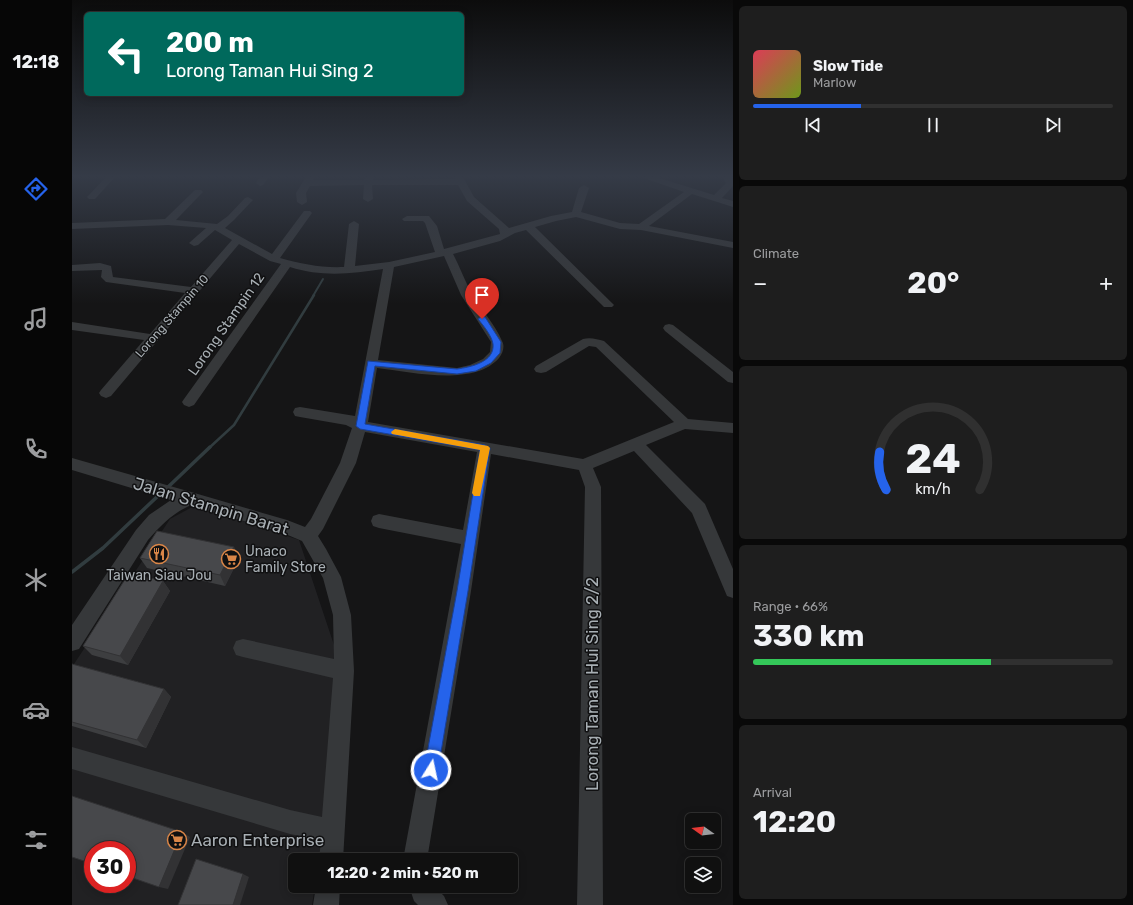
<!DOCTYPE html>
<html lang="en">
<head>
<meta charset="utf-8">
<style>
  body { margin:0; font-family:Rubik,sans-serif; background:#1e1e1e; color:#f1f3f6; height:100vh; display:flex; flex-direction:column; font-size:15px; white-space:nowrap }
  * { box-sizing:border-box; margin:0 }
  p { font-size:13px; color:#9c9d9f }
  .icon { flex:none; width:22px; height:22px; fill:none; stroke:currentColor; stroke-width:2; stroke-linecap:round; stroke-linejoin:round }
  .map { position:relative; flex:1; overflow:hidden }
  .panel { display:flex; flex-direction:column; gap:6px; padding:6px; background:#090909; width:400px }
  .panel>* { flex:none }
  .banner { position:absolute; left:12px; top:12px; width:380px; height:84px; border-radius:6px; box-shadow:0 2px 10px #0003,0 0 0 1px #303030; background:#00695c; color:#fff; overflow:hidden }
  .needle { width:26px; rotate:284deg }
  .controls { position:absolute; left:613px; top:813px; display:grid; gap:8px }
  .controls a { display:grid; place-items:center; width:36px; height:36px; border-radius:6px; background:#101010; box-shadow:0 2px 10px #0003,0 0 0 1px #303030; font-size:20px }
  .speed { position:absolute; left:12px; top:841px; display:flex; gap:8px; font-size:20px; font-weight:700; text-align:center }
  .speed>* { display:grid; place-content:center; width:52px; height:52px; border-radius:50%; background:#101010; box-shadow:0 2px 10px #0003,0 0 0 1px #303030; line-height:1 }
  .speed .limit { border:6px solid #d22; background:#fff; color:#111 }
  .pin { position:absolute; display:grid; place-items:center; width:34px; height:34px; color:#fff; margin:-41px -17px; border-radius:50% 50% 50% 0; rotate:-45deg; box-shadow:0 0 4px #0007 }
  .pin .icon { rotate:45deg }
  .me { position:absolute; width:44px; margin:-22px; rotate:10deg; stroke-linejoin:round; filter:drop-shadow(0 0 3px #0008) }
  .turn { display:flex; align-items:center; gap:14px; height:84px; padding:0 16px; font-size:18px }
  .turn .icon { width:52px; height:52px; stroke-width:2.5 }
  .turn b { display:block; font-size:28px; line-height:34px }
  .big { font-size:30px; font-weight:700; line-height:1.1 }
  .panel .tile { flex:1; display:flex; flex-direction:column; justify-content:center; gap:6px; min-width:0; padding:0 14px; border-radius:6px; background:#1e1e1e }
  .panel .dial { align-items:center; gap:0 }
  .dial svg { height:104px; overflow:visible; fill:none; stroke:#303030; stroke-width:7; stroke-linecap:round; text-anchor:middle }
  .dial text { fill:#f1f3f6; stroke:none }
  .song { display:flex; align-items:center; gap:12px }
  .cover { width:48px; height:48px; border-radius:6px; background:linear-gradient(135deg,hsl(350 70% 55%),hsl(80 70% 35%)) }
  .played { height:4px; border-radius:2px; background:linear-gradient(90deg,#2563eb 30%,#303030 30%) }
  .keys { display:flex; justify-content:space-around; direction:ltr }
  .heat { display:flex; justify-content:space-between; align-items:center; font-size:22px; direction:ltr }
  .charge { height:6px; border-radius:3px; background:linear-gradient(90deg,#34c759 66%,#303030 0) }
  .trip { position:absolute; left:216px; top:853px; width:230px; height:40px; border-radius:6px; background:#101010; box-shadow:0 2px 10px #0003,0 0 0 1px #303030; font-weight:700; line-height:40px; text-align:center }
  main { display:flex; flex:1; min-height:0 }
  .tabs { display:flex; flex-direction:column; width:72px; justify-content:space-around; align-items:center; background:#060606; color:#9c9d9f }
  .tabs .icon { width:28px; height:28px }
  .tabs .on { color:#2563eb }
  .tabs b { font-size:18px; color:#f1f3f6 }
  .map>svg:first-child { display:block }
  .built { fill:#212123; fill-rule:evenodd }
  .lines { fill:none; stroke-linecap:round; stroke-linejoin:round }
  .stream-far2 { stroke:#313c3f; stroke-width:2 }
  .stream-far1 { stroke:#313c3f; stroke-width:2.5 }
  .stream { stroke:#313c3f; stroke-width:3.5 }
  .minor { fill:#36383a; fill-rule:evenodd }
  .wall { fill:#3d3e40 }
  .shaded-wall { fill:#323234 }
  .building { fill:#47484b; stroke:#323234 }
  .route { fill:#2563eb; stroke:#184099 }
  .slow { fill:#f59e0b }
  .labels { text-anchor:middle; stroke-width:3; stroke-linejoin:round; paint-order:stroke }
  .far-street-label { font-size:12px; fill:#a8afb4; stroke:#101011 }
  .street-label { font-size:14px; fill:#a8afb4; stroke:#101011 }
  .poi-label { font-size:14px; fill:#a8afb4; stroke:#101011; text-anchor:start }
  .near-street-label { font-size:17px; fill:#a8afb4; stroke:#101011 }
  .near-poi-label { font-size:17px; fill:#a8afb4; stroke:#101011; text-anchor:start }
</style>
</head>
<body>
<main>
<nav class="tabs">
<b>12:18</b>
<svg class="icon on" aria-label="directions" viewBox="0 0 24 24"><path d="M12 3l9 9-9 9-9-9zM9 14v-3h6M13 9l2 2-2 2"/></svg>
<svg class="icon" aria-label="music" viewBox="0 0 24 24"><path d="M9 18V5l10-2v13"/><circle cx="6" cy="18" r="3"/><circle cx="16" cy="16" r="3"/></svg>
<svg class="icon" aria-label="phone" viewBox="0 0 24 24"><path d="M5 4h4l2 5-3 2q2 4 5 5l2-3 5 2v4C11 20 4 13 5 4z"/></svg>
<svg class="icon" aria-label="climate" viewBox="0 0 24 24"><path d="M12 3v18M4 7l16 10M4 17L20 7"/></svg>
<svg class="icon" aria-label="car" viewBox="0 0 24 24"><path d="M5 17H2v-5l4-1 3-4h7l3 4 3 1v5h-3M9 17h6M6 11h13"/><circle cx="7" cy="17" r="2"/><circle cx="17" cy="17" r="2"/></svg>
<svg class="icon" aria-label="filters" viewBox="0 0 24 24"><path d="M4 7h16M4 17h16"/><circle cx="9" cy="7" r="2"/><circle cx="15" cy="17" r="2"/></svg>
</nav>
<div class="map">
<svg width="661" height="905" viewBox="0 0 661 905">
  <rect width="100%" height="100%" fill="#151516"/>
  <!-- built -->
  <path class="built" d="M 124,505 L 227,540 L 264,651 L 250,841 L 247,860 L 223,860 L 223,886 L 243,886 L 240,905 L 0,905 L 0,667 L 98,519 ZM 21,850 L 55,850 L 55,884 L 21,884 Z"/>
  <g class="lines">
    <!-- stream-far2 -->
    <path class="stream-far2" d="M 241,296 L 251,279"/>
    <!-- stream-far1 -->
    <path class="stream-far1" d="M 137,448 L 162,425 L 242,295"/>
    <!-- stream -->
    <path class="stream" d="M 95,488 L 138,447
      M 0,572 L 31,548 L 88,494"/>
    <!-- minor -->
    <path class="minor" d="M 34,177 L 43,177 L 23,199 L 17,199 L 15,197 L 17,195 Z
      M 188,177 L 197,177 L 191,185 L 188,186 L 184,183 Z
      M 234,177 L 243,177 L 241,180 L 292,180 L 293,177 L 302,177 L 301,180 L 383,179 L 382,177 L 391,177 L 402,197 L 437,228 L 479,216 L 500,212 L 507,188 L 512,185 L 517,188 L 509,212 L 548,223 L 567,224 L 612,192 L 569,177 L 584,177 L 642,195 L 654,183 L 650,177 L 659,177 L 661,180 L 661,186 L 650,198 L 661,201 L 661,207 L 620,194 L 577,226 L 661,242 L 661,248 L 569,230 L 548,229 L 504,217 L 484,221 L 463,227 L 540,303 L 542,305 L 540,307 L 532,307 L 454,230 L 443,233 L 428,241 L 381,254 C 388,267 393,282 401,295 C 409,310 423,324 430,341 C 433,346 431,353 427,358 C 402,387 340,372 305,368 L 296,422 L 511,459 L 602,422 L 524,347 L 517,346 L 474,372 L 469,373 L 464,372 L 462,369 L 464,366 L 511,339 C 518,337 525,339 532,341 L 616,419 L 661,423 L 661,433 L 613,429 L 574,445 L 633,504 L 661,569 L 661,598 L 655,596 L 620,513 L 562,451 L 521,468 L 529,487 L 531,905 L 505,905 L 513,487 L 507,470 L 419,454 L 399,591 L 355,860 L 331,860 L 389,544 L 307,528 L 301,526 L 299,521 L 301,516 L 307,514 L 391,530 L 405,452 L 293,432 L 284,463 L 251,529 L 246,536 L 254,549 L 269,577 L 279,615 L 282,671 L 271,860 L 247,860 L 249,840 L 218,834 L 0,769 L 0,747 L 218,810 L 250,817 L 261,678 L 171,657 L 164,655 L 161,648 L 164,641 L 171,639 L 262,659 L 261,615 L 251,578 L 230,541 L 211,533 L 119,505 C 101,513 89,525 76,540 L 7,649 L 0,651 L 0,625 L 64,530 L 77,515 L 99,500 L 0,470 L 0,458 L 119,492 L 215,520 L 233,527 L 239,519 L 268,463 L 280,428 L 274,425 L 228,417 L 223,416 L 221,412 L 223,408 L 228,407 L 283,416 L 311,269 C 279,274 249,277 218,267 L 122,405 L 117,407 L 112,405 L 110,402 L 112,399 L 209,264 L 198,261 L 167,244 L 39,396 L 34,398 L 29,396 L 27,393 L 29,390 L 72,340 L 0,330 L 0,322 L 78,334 L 113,293 L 34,282 L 29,277 L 30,270 L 0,271 L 0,265 L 28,263 L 39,266 L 41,277 L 119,287 L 160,240 L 143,230 L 126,245 L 122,246 L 117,243 L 134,228 L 96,225 L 0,229 L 0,223 L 93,219 L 123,190 L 129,190 L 131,192 L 129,194 L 104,220 L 145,224 L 156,216 L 173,198 L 176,197 L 181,200 L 179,202 L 162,220 L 153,228 L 200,254 L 232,211 L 238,211 L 240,213 L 208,258 C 230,264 249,268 272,267 L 277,224 L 282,221 L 287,224 L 283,266 L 317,262 L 363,252 L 353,223 L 351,221 L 332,221 L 330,219 L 335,216 L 357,216 L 365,226 L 372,249 L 428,234 L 427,229 L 395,201 L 386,185 L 300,185 L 301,199 L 296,202 L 291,199 L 292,185 L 238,186 L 234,193 L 235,202 L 230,205 L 225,202 L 224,193 ZM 372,256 L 389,295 L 419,342 L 418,352 L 411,359 L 398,365 L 385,368 L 306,360 L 322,267 Z
      M 597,324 L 601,325 L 661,372 L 661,383 L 656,382 L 593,331 L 591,328 L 593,325 Z
      M 244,886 L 268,886 L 267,905 L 241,905 Z
      M 337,886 L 362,886 L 372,896 L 376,905 L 346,905 L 342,901 Z"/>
  </g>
  <!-- wall -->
  <path class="wall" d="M 68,558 L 167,558 L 153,586 L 75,568 Z
    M 91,581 L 98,591 L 56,665 L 20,655 L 11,646 Z
    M 0,664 L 92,689 L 99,697 L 74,748 L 0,726 Z"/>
  <!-- shaded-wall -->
  <path class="shaded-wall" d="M 162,547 L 167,558 L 153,586 L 148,575 Z
    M 91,581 L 98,591 L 56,665 L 48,656 Z
    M 92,689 L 99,697 L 74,748 L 65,740 Z
    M 110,832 L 118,837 L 96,889 L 87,887 Z
    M 171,874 L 177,877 L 168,905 L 161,905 Z"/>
  <!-- building -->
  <path class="building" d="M 85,531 L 162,547 L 148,575 L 68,558 Z
    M 57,573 L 91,581 L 48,656 L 11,646 Z
    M 0,664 L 92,689 L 65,740 L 0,722 Z
    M 0,796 L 110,832 L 87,887 L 55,876 L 55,850 L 21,850 L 21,864 L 0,857 Z
    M 124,859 L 171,874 L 161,905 L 106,905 Z"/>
  <!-- sky -->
  <linearGradient id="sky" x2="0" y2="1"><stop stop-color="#0c0c0c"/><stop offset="0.58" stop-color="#353b47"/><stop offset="1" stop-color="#353b47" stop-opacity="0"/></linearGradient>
  <rect width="661" height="304" fill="url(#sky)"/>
  <!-- route -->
  <path class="route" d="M 410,316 L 413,317 L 429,342 L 428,353 L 419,363 L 404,371 L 385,374 L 303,366 L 293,424 L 413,445 L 418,448 L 396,591 L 366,770 L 364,775 L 359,777 L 354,775 L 352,770 L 385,591 L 408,450 L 288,429 L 284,426 L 296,361 L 385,369 C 399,367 423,362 421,344 C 420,336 411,325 406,319 Z"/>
  <!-- slow -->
  <path class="slow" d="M 323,429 L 416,446 L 418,448 L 408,496 L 402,496 L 400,493 L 408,450 L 320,434 L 319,432 Z"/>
  <!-- icons -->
  <defs>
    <g id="restaurant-ring" transform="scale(1)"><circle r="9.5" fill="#101011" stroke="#da8648" stroke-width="1.5"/><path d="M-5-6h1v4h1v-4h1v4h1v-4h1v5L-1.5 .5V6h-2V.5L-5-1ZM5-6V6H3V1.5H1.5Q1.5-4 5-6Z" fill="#da8648"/></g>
    <g id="supermarket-ring" transform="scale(1)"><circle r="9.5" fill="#101011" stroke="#da8648" stroke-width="1.5"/><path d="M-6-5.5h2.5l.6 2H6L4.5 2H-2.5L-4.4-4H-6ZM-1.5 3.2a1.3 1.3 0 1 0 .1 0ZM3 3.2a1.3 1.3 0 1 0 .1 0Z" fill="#da8648"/></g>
  </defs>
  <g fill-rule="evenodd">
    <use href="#restaurant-ring" x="87" y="554"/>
    <use href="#supermarket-ring" x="159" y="559"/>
    <use href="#supermarket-ring" x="105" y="840"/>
  </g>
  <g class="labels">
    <!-- far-street labels -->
    <g class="far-street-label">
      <text transform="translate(100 316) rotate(-49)" y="4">Lorong Stampin 10</text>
    </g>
    <!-- street labels -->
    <g class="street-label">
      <text transform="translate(154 324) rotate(-55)" y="5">Lorong Stampin 12</text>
    </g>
    <!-- poi labels -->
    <g class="poi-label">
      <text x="173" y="556">Unaco<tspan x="173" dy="16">Family Store</tspan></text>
      <text x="87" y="580" text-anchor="middle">Taiwan Siau Jou</text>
    </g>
    <!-- near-street labels -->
    <g class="near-street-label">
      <text transform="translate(139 506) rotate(17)" y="6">Jalan Stampin Barat</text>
      <text transform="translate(520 684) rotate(-90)" y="6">Lorong Taman Hui Sing 2/2</text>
    </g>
    <!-- near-poi labels -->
    <g class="near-poi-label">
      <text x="119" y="846">Aaron Enterprise</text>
    </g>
  </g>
</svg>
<div class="controls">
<a><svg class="needle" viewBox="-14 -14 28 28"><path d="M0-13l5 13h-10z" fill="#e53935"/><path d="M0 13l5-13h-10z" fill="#9c9d9f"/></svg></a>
<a><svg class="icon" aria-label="layers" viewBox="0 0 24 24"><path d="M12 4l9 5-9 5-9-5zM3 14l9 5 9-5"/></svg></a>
</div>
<div class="speed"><div class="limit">30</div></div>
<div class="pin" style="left:410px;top:319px;background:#d93025"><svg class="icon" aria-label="arrive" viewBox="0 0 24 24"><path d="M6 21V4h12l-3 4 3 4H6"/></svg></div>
<svg class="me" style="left:359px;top:770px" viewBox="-20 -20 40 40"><circle r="17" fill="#2563eb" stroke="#fff" stroke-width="3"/><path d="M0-11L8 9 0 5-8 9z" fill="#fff"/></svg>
<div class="trip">12:20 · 2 min · 520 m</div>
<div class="banner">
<div class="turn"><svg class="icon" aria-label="left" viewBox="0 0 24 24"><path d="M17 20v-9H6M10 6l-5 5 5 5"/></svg><div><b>200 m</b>Lorong Taman Hui Sing 2</div></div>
</div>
</div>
<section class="panel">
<div class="tile">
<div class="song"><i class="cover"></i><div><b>Slow Tide</b><p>Marlow</p></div></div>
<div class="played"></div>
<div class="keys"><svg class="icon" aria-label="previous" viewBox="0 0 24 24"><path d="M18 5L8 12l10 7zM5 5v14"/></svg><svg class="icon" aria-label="pause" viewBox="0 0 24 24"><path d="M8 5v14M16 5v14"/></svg><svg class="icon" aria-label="next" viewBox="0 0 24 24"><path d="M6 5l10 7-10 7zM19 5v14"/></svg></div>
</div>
<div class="tile"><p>Climate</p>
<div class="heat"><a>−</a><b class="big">20°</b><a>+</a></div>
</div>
<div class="tile dial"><svg viewBox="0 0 100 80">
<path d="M14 69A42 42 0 1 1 86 69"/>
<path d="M14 69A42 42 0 0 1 9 40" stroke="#2563eb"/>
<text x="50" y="56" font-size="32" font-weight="700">24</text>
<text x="50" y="72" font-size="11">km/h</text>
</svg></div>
<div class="tile"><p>Range · 66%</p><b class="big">330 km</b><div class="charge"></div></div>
<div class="tile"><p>Arrival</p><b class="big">12:20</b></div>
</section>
</main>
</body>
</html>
